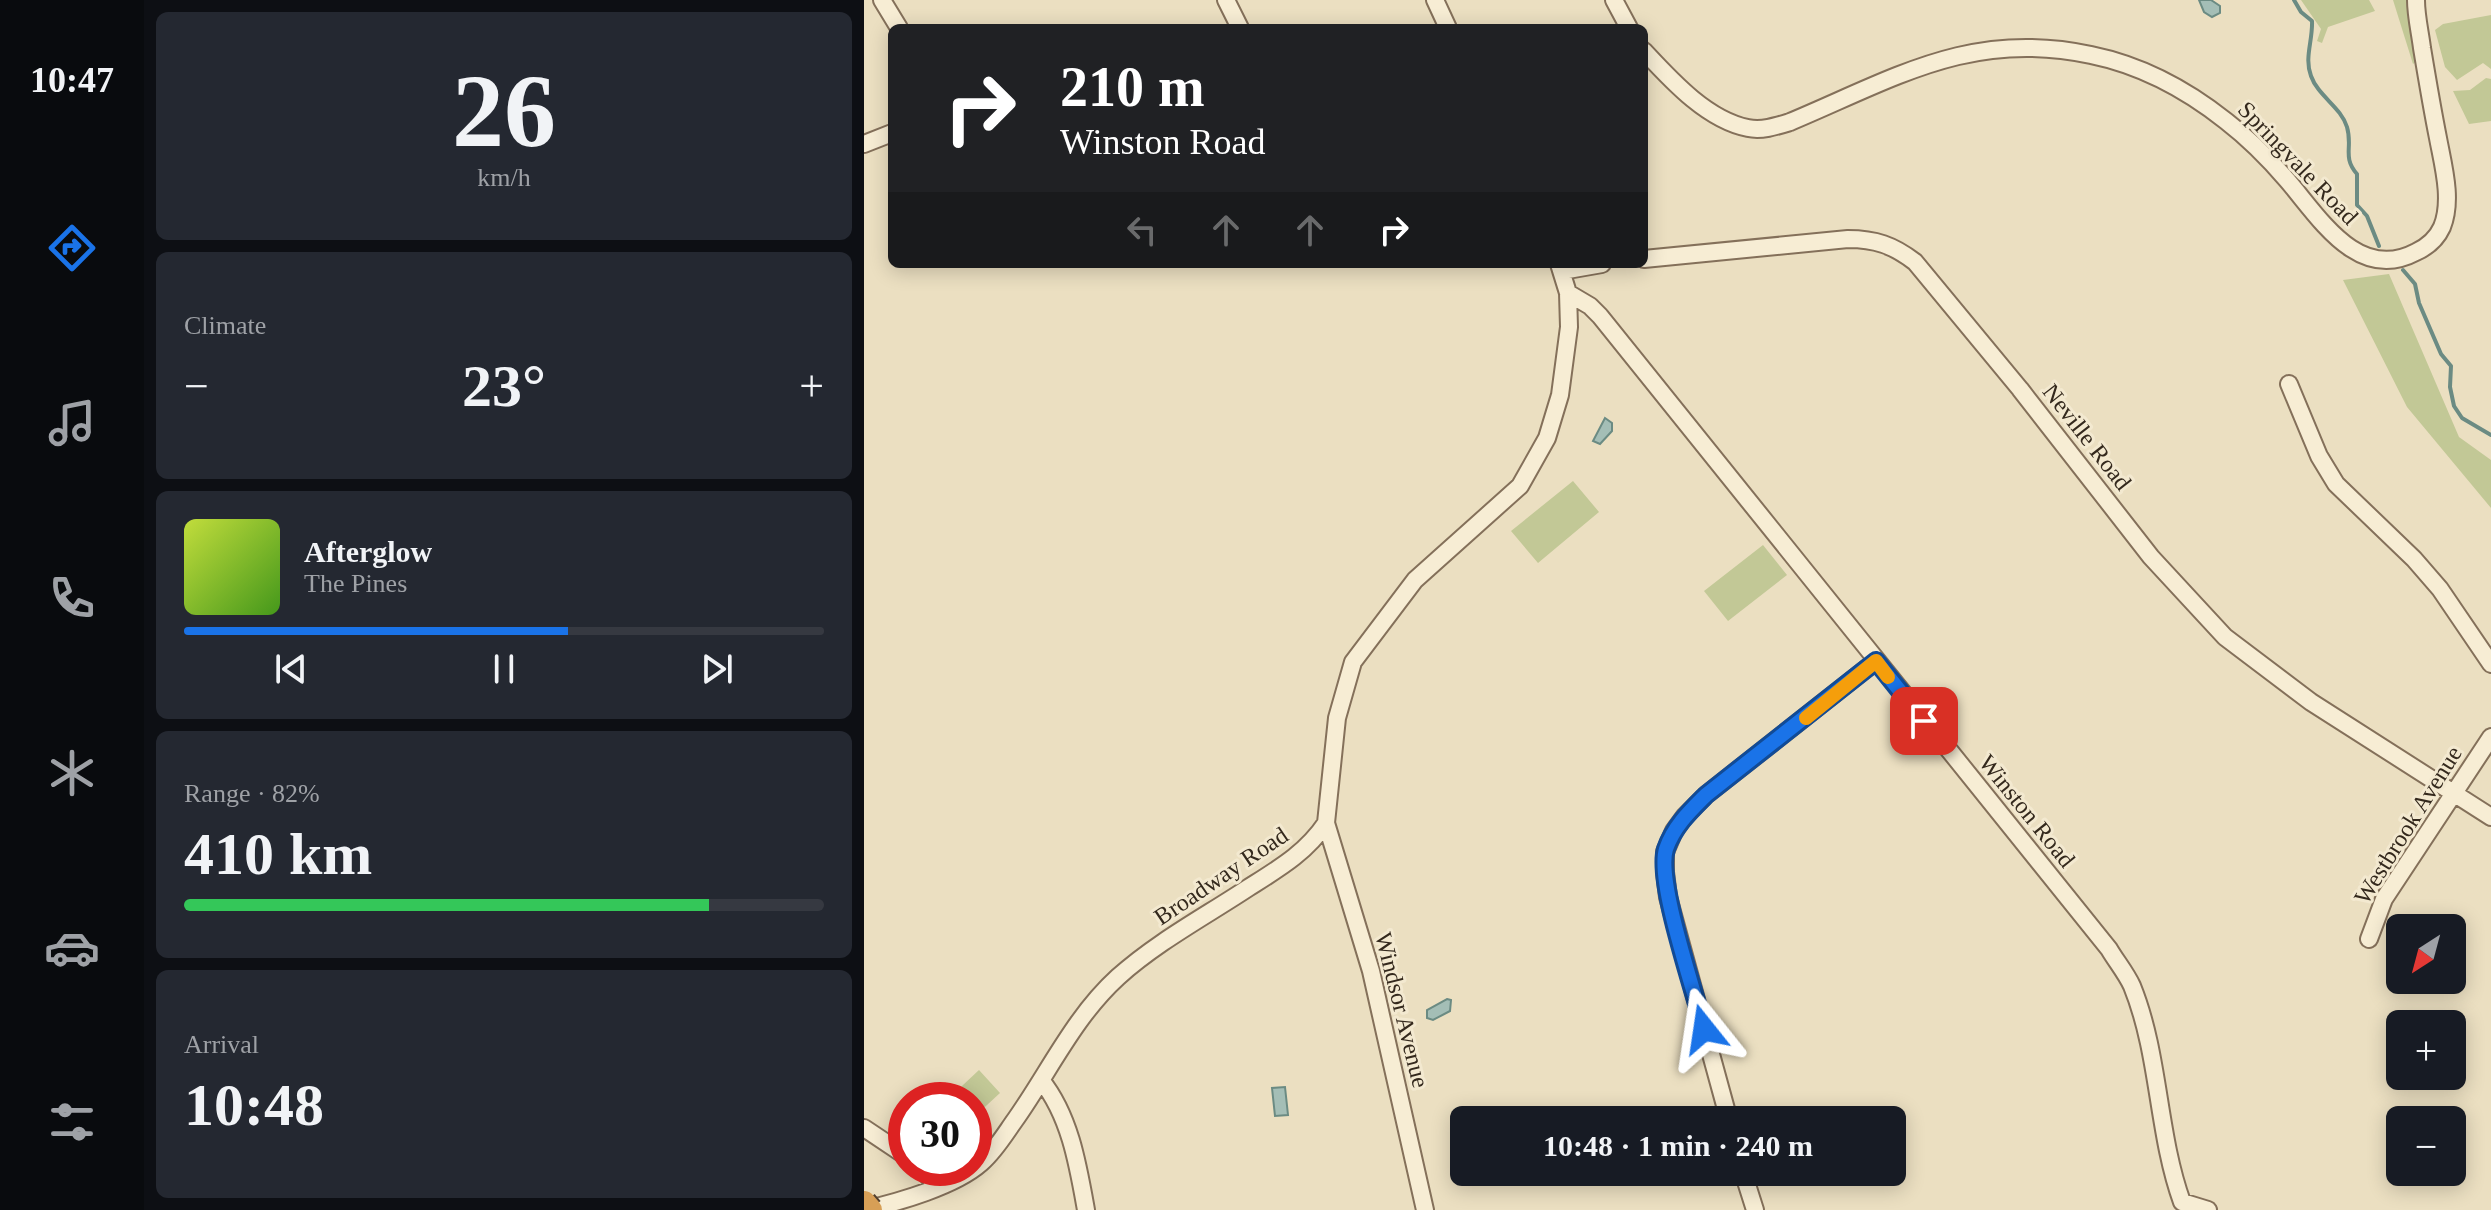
<!DOCTYPE html>
<html lang="en">
<head>
<meta charset="utf-8">
<style>
  body { margin:0; font-family:Georgia,serif; background:#242831; color:#f1f3f6; height:100vh; display:flex; flex-direction:column; font-size:30px; white-space:nowrap }
  * { box-sizing:border-box; margin:0 }
  p { font-size:26px; color:#9ea1a6 }
  .icon { flex:none; width:44px; height:44px; fill:none; stroke:currentColor; stroke-width:2; stroke-linecap:round; stroke-linejoin:round }
  .map { position:relative; flex:1; overflow:hidden }
  .details { display:flex; flex-direction:column; gap:12px; padding:12px; background:#0d0f14; width:720px }
  .details>* { flex:none }
  .banner { position:absolute; left:24px; top:24px; width:760px; height:244px; border-radius:12px; box-shadow:0 4px 20px #0003; background:#202124; color:#fff; overflow:hidden }
  .needle { width:52px; rotate:216deg }
  .tools { position:absolute; left:1522px; top:914px; display:grid; gap:16px }
  .tools a { display:grid; place-items:center; width:80px; height:80px; border-radius:12px; background:#171b24; box-shadow:0 4px 20px #0003; font-size:40px }
  .speed { position:absolute; left:24px; top:1082px; display:flex; gap:16px; font-size:40px; font-weight:700; text-align:center }
  .speed>* { display:grid; place-content:center; width:104px; height:104px; border-radius:50%; background:#171b24; box-shadow:0 4px 20px #0003; line-height:1 }
  .speed .limit { border:12px solid #d22; background:#fff; color:#111 }
  .pin { position:absolute; display:grid; place-items:center; width:68px; height:68px; color:#fff; margin:-34px; border-radius:16px; box-shadow:0 4px 12px #0006 }
  .me { position:absolute; width:88px; margin:-44px; rotate:345deg; stroke-linejoin:round; filter:drop-shadow(0 0 6px #0008) }
  .turn { display:flex; align-items:center; gap:28px; height:168px; padding:0 40px; font-size:36px }
  .turn .icon { width:104px; height:104px; stroke-width:2.5 }
  .turn b { display:block; font-size:56px; line-height:68px }
  .lanes { display:flex; align-items:center; height:76px; padding:0 40px; background:#0003; justify-content:center; gap:40px; direction:ltr }
  .lanes .off { opacity:.35 }
  .big { font-size:60px; font-weight:600; line-height:1.1 }
  .details .tile { flex:1; display:flex; flex-direction:column; justify-content:center; gap:12px; min-width:0; padding:0 28px; border-radius:12px; background:#242831 }
  .details .dial { align-items:center; gap:0 }
  .dial b { font-size:104px; line-height:1 }
  .song { display:flex; align-items:center; gap:24px }
  .cover { width:96px; height:96px; border-radius:12px; background:linear-gradient(135deg,hsl(70 70% 55%),hsl(100 70% 35%)) }
  .played { height:8px; border-radius:4px; background:linear-gradient(90deg,#1a73e8 60%,#363941 60%) }
  .keys { display:flex; justify-content:space-around; direction:ltr }
  .heat { display:flex; justify-content:space-between; align-items:center; font-size:44px; direction:ltr }
  .charge { height:12px; border-radius:6px; background:linear-gradient(90deg,#34c759 82%,#363941 0) }
  .trip { position:absolute; left:586px; top:1106px; width:456px; height:80px; border-radius:12px; background:#171b24; box-shadow:0 4px 20px #0003; font-weight:600; line-height:80px; text-align:center }
  main { display:flex; flex:1; min-height:0 }
  .dock { display:flex; flex-direction:column; width:144px; justify-content:space-around; align-items:center; background:#090b0e; color:#9ea1a6 }
  .dock .icon { width:56px; height:56px }
  .dock .selected { color:#1a73e8 }
  .dock b { font-size:36px; color:#f1f3f6 }
  .map>svg:first-child { display:block }
  .green { fill:#c2c896 }
  .water { fill:#a4beb6; stroke:#6b8b83; stroke-width:2 }
  .lines { fill:none; stroke-linecap:round; stroke-linejoin:round }
  .stream { stroke:#6b8b83; stroke-width:4 }
  .minor-casing { stroke:#84705a; stroke-width:20 }
  .minor { stroke:#f7edd4; stroke-width:16 }
  .highway-bridge-casing { stroke:#513f2e; stroke-width:28; stroke-linecap:butt }
  .highway-bridge { stroke:#d79f56; stroke-width:24 }
  .route-casing { stroke:#114b97; stroke-width:20 }
  .route { stroke:#1a73e8; stroke-width:14 }
  .slow { stroke:#f59e0b; stroke-width:14 }
  .labels { text-anchor:middle; stroke-width:6; stroke-linejoin:round; paint-order:stroke }
  .street-label { font-size:24px; fill:#34291d; stroke:#f3e9d0 }
</style>
</head>
<body>
<main>
<nav class="dock">
<b>10:47</b>
<svg class="icon selected" aria-label="directions" viewBox="0 0 24 24"><path d="M12 3l9 9-9 9-9-9zM9 14v-3h6M13 9l2 2-2 2"/></svg>
<svg class="icon" aria-label="music" viewBox="0 0 24 24"><path d="M9 18V5l10-2v13"/><circle cx="6" cy="18" r="3"/><circle cx="16" cy="16" r="3"/></svg>
<svg class="icon" aria-label="phone" viewBox="0 0 24 24"><path d="M5 4h4l2 5-3 2q2 4 5 5l2-3 5 2v4C11 20 4 13 5 4z"/></svg>
<svg class="icon" aria-label="climate" viewBox="0 0 24 24"><path d="M12 3v18M4 7l16 10M4 17L20 7"/></svg>
<svg class="icon" aria-label="car" viewBox="0 0 24 24"><path d="M5 17H2v-5l4-1 3-4h7l3 4 3 1v5h-3M9 17h6M6 11h13"/><circle cx="7" cy="17" r="2"/><circle cx="17" cy="17" r="2"/></svg>
<svg class="icon" aria-label="filters" viewBox="0 0 24 24"><path d="M4 7h16M4 17h16"/><circle cx="9" cy="7" r="2"/><circle cx="15" cy="17" r="2"/></svg>
</nav>
<section class="details">
<div class="tile dial"><b>26</b><p>km/h</p></div>
<div class="tile"><p>Climate</p>
<div class="heat"><a>−</a><b class="big">23°</b><a>+</a></div>
</div>
<div class="tile">
<div class="song"><i class="cover"></i><div><b>Afterglow</b><p>The Pines</p></div></div>
<div class="played"></div>
<div class="keys"><svg class="icon" aria-label="previous" viewBox="0 0 24 24"><path d="M18 5L8 12l10 7zM5 5v14"/></svg><svg class="icon" aria-label="pause" viewBox="0 0 24 24"><path d="M8 5v14M16 5v14"/></svg><svg class="icon" aria-label="next" viewBox="0 0 24 24"><path d="M6 5l10 7-10 7zM19 5v14"/></svg></div>
</div>
<div class="tile"><p>Range · 82%</p><b class="big">410 km</b><div class="charge"></div></div>
<div class="tile"><p>Arrival</p><b class="big">10:48</b></div>
</section>
<div class="map">
<svg width="1627" height="1210" viewBox="0 0 1627 1210">
  <rect width="100%" height="100%" fill="#ebdfc1"/>
  <!-- green -->
  <path class="green" d="M 1437,0 L 1505,0 L 1511,11 L 1464,27 L 1458,43 L 1453,41 L 1457,29 Z
    M 1529,0 L 1548,0 L 1555,59 L 1549,64 Z
    M 1627,15 L 1627,69 L 1619,63 L 1593,80 L 1581,67 L 1571,30 L 1579,24 Z
    M 1622,78 L 1627,79 L 1627,121 L 1605,124 L 1589,91 L 1606,90 Z
    M 1525,274 L 1595,437 L 1627,460 L 1627,508 L 1543,407 L 1479,280 Z
    M 709,481 L 735,512 L 674,563 L 647,531 Z
    M 899,545 L 923,575 L 864,621 L 840,591 Z
    M 115,1070 L 136,1093 L 110,1117 L 110,1100 L 83,1100 Z"/>
  <!-- water -->
  <path class="water" d="M 1335,0 L 1347,0 L 1356,6 L 1356,13 L 1348,17 L 1340,12 Z
    M 741,418 L 748,423 L 748,431 L 736,444 L 729,441 Z
    M 583,999 L 587,1000 L 586,1011 L 569,1020 L 563,1018 L 563,1010 Z
    M 421,1087 L 424,1115 L 411,1116 L 408,1088 Z"/>
  <g class="lines">
    <!-- stream -->
    <path class="stream" d="M 1430,0 L 1437,12 L 1448,21 C 1449,40 1440,58 1447,76 C 1454,96 1477,107 1483,127 C 1489,147 1478,157 1493,174 L 1493,205 L 1503,216 L 1515,246
      M 1539,270 L 1551,284 L 1555,303 L 1577,354 L 1587,366 L 1586,387 L 1590,406 L 1598,418 L 1627,435"/>
    <!-- minor casing -->
    <g class="minor-casing">
      <path id="minor" d="M 18,0 L 35,28
        M 362,0 L 376,28
        M 571,0 L 584,28
        M 750,0 L 765,28
        M 780,51 C 807,80 843,120 884,128 C 898,131 913,126 926,122 C 1031,78 1108,29 1227,55 C 1276,65 1323,90 1362,121 C 1384,138 1405,159 1423,180 C 1455,217 1494,283 1552,252 C 1563,247 1573,238 1578,227 C 1589,200 1579,165 1574,138 C 1568,108 1563,78 1558,48 C 1556,32 1552,16 1552,0
        M 0,144 L 28,133
        M 780,259 L 984,239 C 1011,239 1029,245 1051,262 L 1156,389 L 1287,557 L 1361,637 L 1447,702 L 1627,817
        M 698,271 L 738,264
        M 704,293 L 726,306 L 736,316 L 1245,949 C 1252,961 1262,973 1268,986 C 1296,1055 1293,1133 1318,1202
        M 1425,384 L 1455,456 L 1472,484 L 1550,559 L 1576,589 L 1627,664
        M 462,823 L 507,971 L 561,1210
        M 1505,939 L 1520,899 L 1627,737
        M 177,1080 C 206,1116 214,1165 222,1210
        M 865,1120 L 804,897 L 801,872 L 801,852 L 810,831 L 821,816 L 842,795 L 1012,661
        M 0,1128 L 42,1156
        M 57,1168 L 73,1186
        M 879,1172 L 891,1210
        M 1318,1202 L 1344,1210
        M 0,1210 C 35,1202 91,1186 117,1163 C 131,1151 141,1134 151,1120 C 185,1072 210,1017 254,977 C 293,942 340,917 384,888 C 414,869 442,853 462,823 L 473,718 L 489,662 L 551,580 L 656,486 L 683,438 L 696,395 L 705,327 L 704,293 L 695,264"/>
    </g>
    <!-- minor -->
    <use href="#minor" class="minor"/>
    <!-- highway-bridge casing -->
    <g class="highway-bridge-casing">
      <path id="highway-bridge" d="M 0,1203 L 6,1210"/>
    </g>
    <!-- highway-bridge -->
    <use href="#highway-bridge" class="highway-bridge"/>
  </g>
  <g class="lines">
    <!-- route casing -->
    <g class="route-casing">
      <path id="route" d="M 840,1029 C 831,992 792,881 802,849 C 810,826 826,811 842,795 L 1012,661 L 1060,721"/>
    </g>
    <!-- route -->
    <use href="#route" class="route"/>
    <!-- slow -->
    <path class="slow" d="M 942,718 L 1012,661 L 1024,677"/>
  </g>
  <g class="labels">
    <!-- street labels -->
    <g class="street-label">
      <text transform="translate(1434 163) rotate(46)" y="8">Springvale Road</text>
      <text transform="translate(1223 437) rotate(52)" y="8">Neville Road</text>
      <text transform="translate(1163 811) rotate(51)" y="8">Winston Road</text>
      <text transform="translate(1544 825) rotate(-58)" y="8">Westbrook Avenue</text>
      <text transform="translate(357 876) rotate(-34)" y="8">Broadway Road</text>
      <text transform="translate(538 1010) rotate(76)" y="8">Windsor Avenue</text>
    </g>
  </g>
</svg>
<div class="tools">
<a><svg class="needle" viewBox="-14 -14 28 28"><path d="M0-13l5 13h-10z" fill="#e53935"/><path d="M0 13l5-13h-10z" fill="#9ea1a6"/></svg></a>
<a>+</a>
<a>−</a>
</div>
<div class="speed"><div class="limit">30</div></div>
<div class="pin" style="left:1060px;top:721px;background:#d93025"><svg class="icon" aria-label="arrive" viewBox="0 0 24 24"><path d="M6 21V4h12l-3 4 3 4H6"/></svg></div>
<svg class="me" style="left:840px;top:1029px" viewBox="-20 -20 40 40"><path d="M0-17L14 15 0 8-14 15z" fill="#1a73e8" stroke="#fff" stroke-width="4"/></svg>
<div class="trip">10:48 · 1 min · 240 m</div>
<div class="banner">
<div class="turn"><svg class="icon" aria-label="right" viewBox="0 0 24 24"><path d="M7 20v-9h11M14 6l5 5-5 5"/></svg><div><b>210 m</b>Winston Road</div></div>
<div class="lanes"><svg class="icon off" aria-label="left" viewBox="0 0 24 24"><path d="M17 20v-9H6M10 6l-5 5 5 5"/></svg><svg class="icon off" aria-label="ahead" viewBox="0 0 24 24"><path d="M12 20V5M6 11l6-6 6 6"/></svg><svg class="icon off" aria-label="ahead" viewBox="0 0 24 24"><path d="M12 20V5M6 11l6-6 6 6"/></svg><svg class="icon" aria-label="right" viewBox="0 0 24 24"><path d="M7 20v-9h11M14 6l5 5-5 5"/></svg></div>
</div>
</div>
</main>
</body>
</html>
